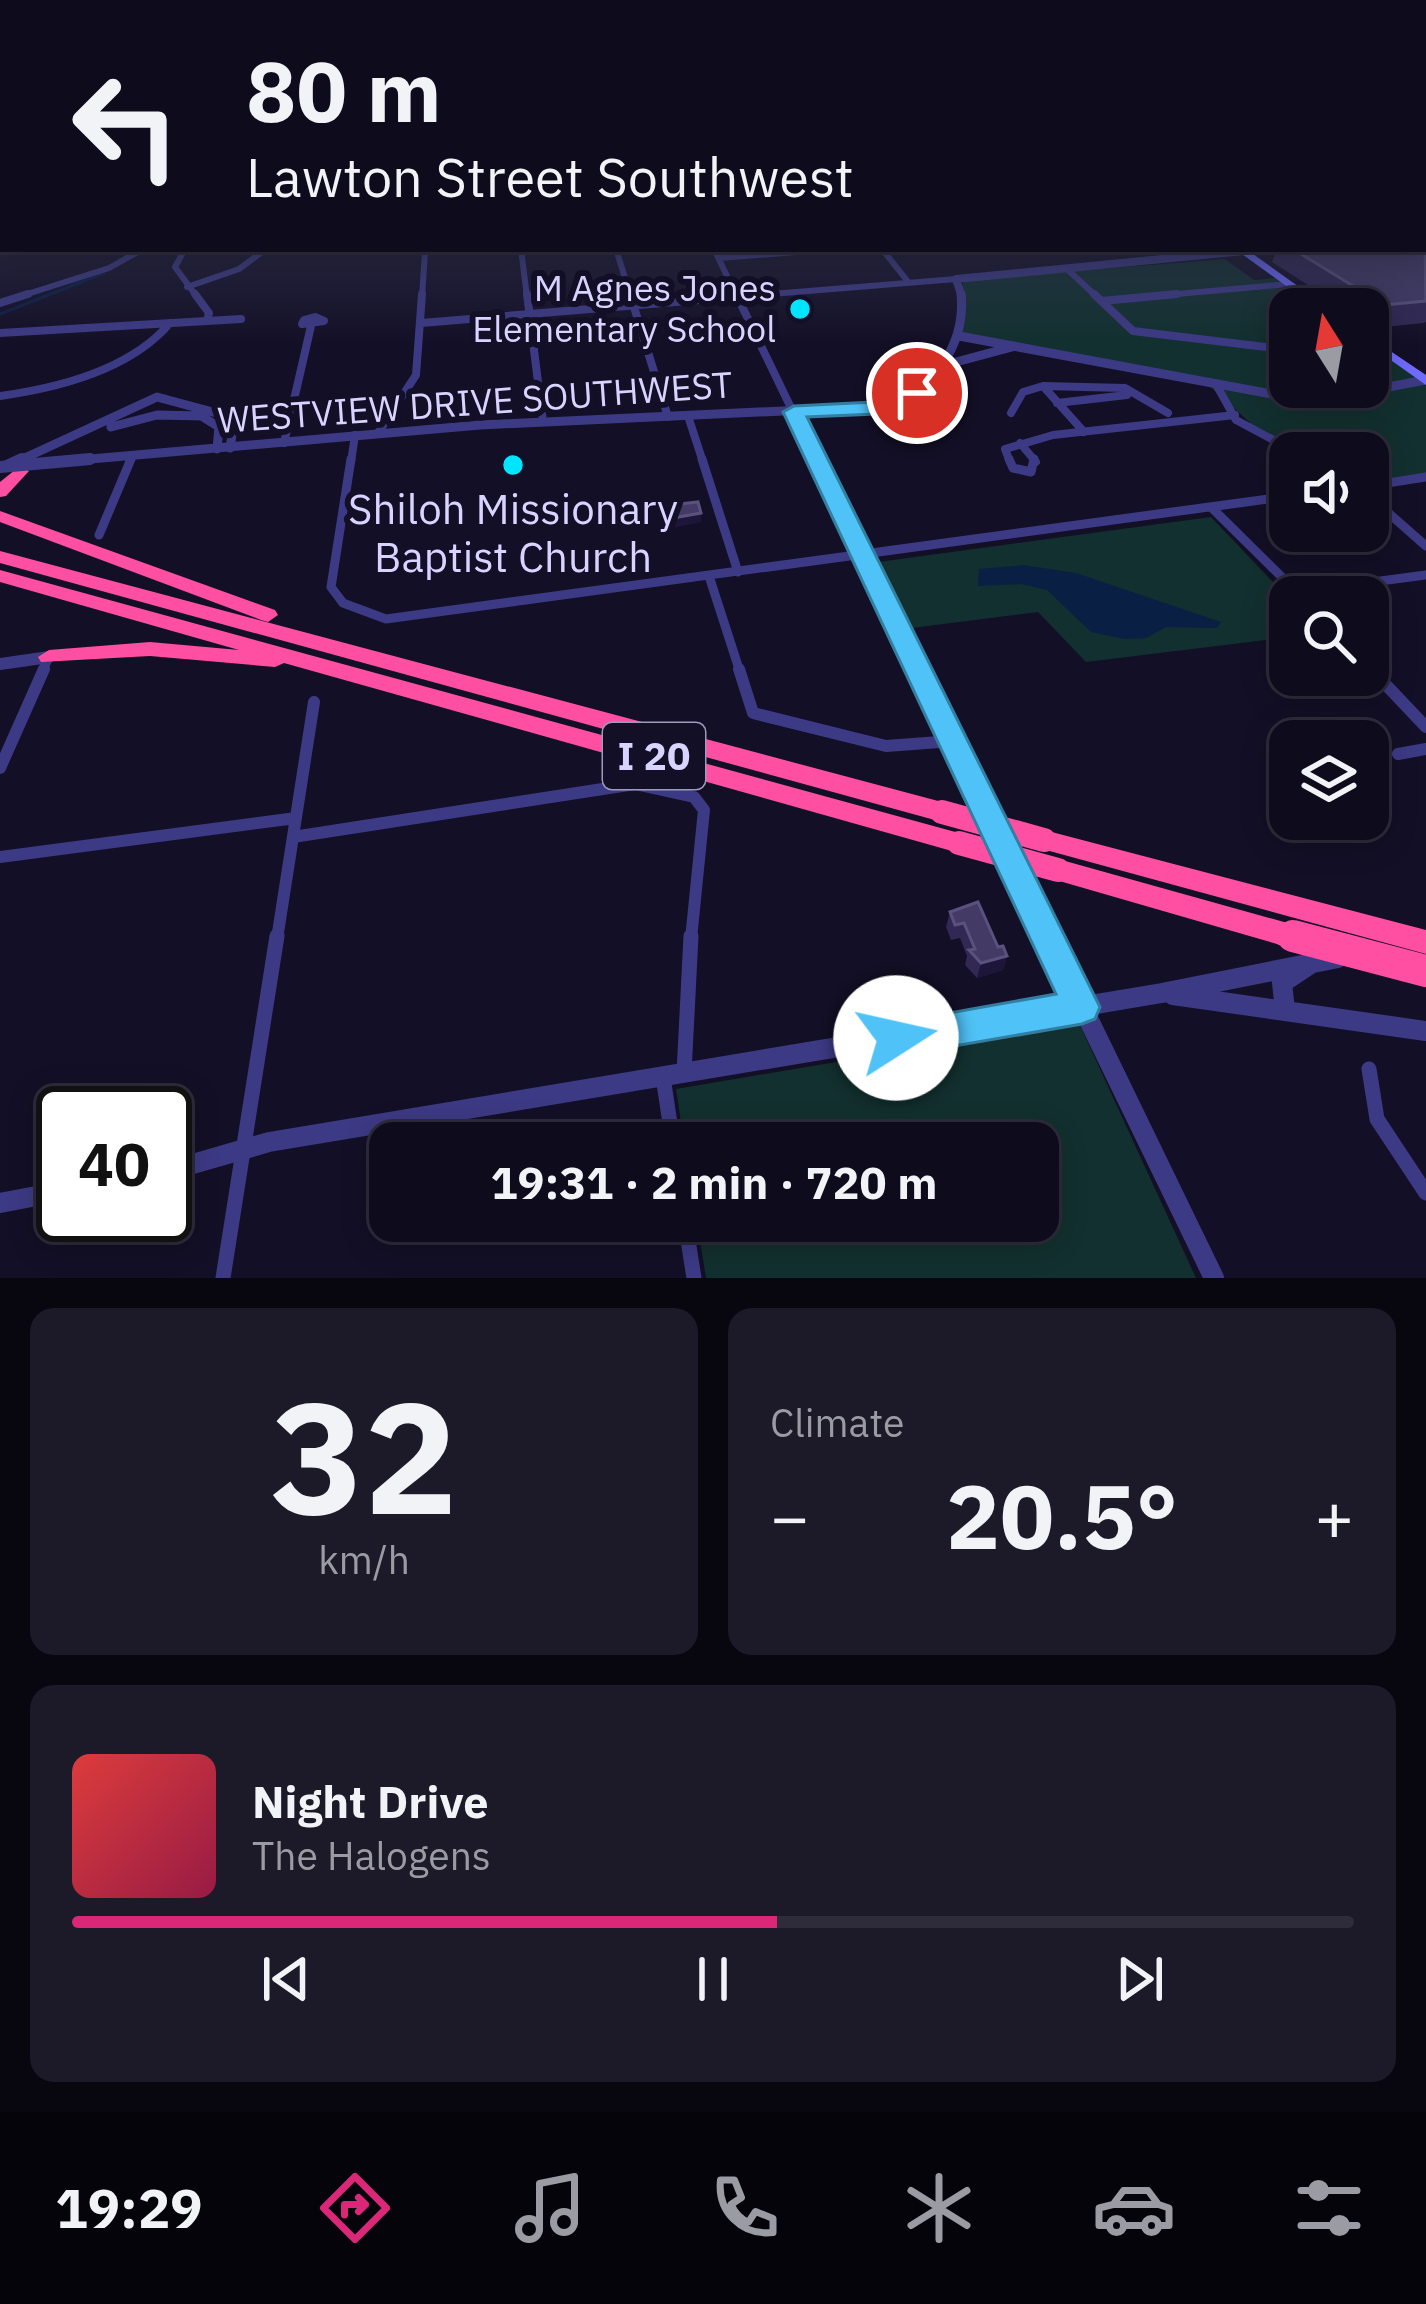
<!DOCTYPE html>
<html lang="en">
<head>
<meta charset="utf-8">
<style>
  body { margin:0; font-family:"IBM Plex Sans",sans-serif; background:#1c1929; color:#f1f3f6; height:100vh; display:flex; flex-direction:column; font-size:45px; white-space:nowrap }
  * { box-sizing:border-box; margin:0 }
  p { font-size:39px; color:#9b9ba3 }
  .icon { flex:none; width:66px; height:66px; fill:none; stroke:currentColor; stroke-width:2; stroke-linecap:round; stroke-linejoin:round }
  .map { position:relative; height:1278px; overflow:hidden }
  .drawer { display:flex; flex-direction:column; gap:30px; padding:30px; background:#08060f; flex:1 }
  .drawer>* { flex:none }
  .hud { position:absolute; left:0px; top:0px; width:1428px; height:252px; box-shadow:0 6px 30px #0003,0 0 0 3px #2e2b3b; background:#0e0b1c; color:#f1f3f6; overflow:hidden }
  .needle { width:78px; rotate:349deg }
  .controls { position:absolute; left:1269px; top:288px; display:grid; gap:24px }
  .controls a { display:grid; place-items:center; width:120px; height:120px; border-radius:24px; background:#0e0b1c; box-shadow:0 6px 30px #0003,0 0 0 3px #2e2b3b; font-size:60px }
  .speed { position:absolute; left:36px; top:1086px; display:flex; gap:24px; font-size:60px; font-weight:700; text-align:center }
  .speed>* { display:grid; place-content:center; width:156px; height:156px; border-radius:50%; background:#0e0b1c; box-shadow:0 6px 30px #0003,0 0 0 3px #2e2b3b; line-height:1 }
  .speed .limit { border:6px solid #111; border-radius:18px; background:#fff; color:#111 }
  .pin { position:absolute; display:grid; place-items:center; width:102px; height:102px; color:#fff; margin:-51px; border:6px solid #fff; border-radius:50%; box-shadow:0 3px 12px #0007 }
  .me { position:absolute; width:132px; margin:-66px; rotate:80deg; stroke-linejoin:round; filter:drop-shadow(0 0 9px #0008) }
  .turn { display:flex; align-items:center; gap:42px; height:252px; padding:0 48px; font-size:54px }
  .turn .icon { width:156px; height:156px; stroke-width:2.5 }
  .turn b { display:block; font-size:84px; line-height:102px }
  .big { font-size:90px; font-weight:800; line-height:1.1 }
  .drawer .widget { flex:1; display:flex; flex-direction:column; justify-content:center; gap:18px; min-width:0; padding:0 42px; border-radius:24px; background:#1c1929 }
  .drawer .dial { align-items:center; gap:0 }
  .dial b { font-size:156px; line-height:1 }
  .song { display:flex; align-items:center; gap:36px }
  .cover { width:144px; height:144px; border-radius:18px; background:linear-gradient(135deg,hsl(0 70% 55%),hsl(340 70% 35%)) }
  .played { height:12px; border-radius:6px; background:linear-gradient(90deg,#db2777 55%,#2e2b3b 55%) }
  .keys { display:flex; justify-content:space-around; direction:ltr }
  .heat { display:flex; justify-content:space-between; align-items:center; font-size:66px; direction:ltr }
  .drawer .tiles { flex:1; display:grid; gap:30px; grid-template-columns:1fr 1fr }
  .widget:last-child { grid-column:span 2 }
  .trip { position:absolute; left:369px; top:1122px; width:690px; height:120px; border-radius:24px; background:#0e0b1c; box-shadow:0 6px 30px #0003,0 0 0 3px #2e2b3b; font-weight:800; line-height:120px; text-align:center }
  .menu { display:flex; height:192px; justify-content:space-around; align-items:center; background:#06040b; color:#9b9ba3 }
  .menu .icon { width:84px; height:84px }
  .menu .current { color:#db2777 }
  .menu b { font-size:54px; color:#f1f3f6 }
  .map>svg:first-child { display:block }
  .green { fill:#12302f }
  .water { fill:#0a1f44 }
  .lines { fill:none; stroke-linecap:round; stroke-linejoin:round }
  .stream { stroke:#0a1f44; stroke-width:3 }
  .minor-far4 { stroke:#3d3a85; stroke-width:6 }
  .minor-far3 { stroke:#3d3a85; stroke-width:8 }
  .minor-far2 { stroke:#3d3a85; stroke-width:9 }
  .minor-far1 { stroke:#3d3a85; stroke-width:12 }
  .minor { stroke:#3d3a85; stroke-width:15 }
  .tertiary-far4 { stroke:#3d3a85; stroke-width:8 }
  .tertiary-far3 { stroke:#3d3a85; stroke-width:9 }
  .tertiary-far2 { stroke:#3d3a85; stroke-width:12 }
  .tertiary-far1 { stroke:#3d3a85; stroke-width:15 }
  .tertiary { stroke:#3d3a85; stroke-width:20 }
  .secondary { fill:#6f6bff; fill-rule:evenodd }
  .motorway { fill:#ff4fa3; fill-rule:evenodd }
  .tertiary-bridge-far1 { stroke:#3d3a85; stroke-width:9 }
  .tertiary-bridge { stroke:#3d3a85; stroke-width:12 }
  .motorway-bridge-far1 { stroke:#ff4fa3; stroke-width:24 }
  .motorway-bridge { stroke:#ff4fa3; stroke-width:32 }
  .wall { fill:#312854 }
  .shaded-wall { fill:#1d163a }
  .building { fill:#433a66; stroke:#5a527e; stroke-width:3 }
  .route { fill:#4fc3f7; stroke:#337fa1; stroke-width:3 }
  .poi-dot { fill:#00e5ff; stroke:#130f26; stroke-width:4.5 }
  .labels { text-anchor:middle; stroke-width:12; stroke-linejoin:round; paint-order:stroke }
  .far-poi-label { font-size:36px; fill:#d9d4ff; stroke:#130f26; text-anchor:end }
  .far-street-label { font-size:36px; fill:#d9d4ff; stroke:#130f26 }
  .shield { fill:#130f26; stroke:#9e99be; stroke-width:3 }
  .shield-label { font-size:39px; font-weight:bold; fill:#d9d4ff }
  .poi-label { font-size:42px; fill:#d9d4ff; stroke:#130f26 }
</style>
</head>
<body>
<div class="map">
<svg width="1426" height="1278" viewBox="0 0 1426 1278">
  <rect width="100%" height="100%" fill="#130f26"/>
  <!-- green -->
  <path class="green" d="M 1225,259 L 1254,280 L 1275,278 L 1318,309 L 1290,309 L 1290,387 L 1368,387 L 1368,345 L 1426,381 L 1426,473 L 1368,481 L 1368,453 L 1306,453 L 1267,438 L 1207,384 L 962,338 L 963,280 Z
    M 1211,517 L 1290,600 L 1290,637 L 1086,662 L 1038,612 L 912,628 L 878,562 Z
    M 1078,1021 L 1196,1278 L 706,1278 L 697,1221 L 1038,1221 L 1038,1143 L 684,1143 L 676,1089 Z"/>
  <!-- water -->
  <path class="water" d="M 1023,565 L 1076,573 L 1221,622 L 1217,628 L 1166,627 L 1146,638 L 1125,639 L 1091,632 L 1047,590 L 1021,584 L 978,586 L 979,569 Z"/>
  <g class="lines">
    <!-- stream -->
    <path class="stream" d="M 0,314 L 104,273"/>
    <!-- minor-far4 -->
    <path class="minor-far4" d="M 185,249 L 175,267 L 197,297
      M 521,249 L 527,297
      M 616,249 L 631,297
      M 714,249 L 737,297
      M 882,249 L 909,283
      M 719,258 L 835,249
      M 1067,269 L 1097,297
      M 187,287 L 239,269 L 266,249
      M 18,297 L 109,268 L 143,249
      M 422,297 L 425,252 L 437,249
      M 735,297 L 956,279
      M 1144,297 L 1289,284"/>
    <!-- minor-far3 -->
    <path class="minor-far3" d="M 195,294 L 209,313 L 207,321
      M 527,294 L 543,422
      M 630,294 L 668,417
      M 736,294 L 793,412
      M 1094,294 L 1133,331 L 1290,350
      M 1101,301 L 1177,294
      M 0,303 L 28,294
      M 315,317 L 324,321 L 302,324 L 304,320 Z
      M 421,323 L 772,294
      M 0,333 L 241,319
      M 1217,386 L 1236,420 L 1298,453
      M 0,396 C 58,388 131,369 170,323
      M 1057,403 L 1127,395 L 1124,388
      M 1011,413 L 1023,392 L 1043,386
      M 688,416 L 703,462
      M 1084,432 L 1043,386 L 1125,388 L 1168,413
      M 378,433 L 416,375 L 422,294
      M 284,443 L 311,326
      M 1020,443 L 1036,462
      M 129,462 L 132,456
      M 351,462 L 355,435
      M 1010,462 L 1005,449 L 1053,435 L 1235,415"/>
    <!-- minor-far2 -->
    <path class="minor-far2" d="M 351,459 L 331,587 L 343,603 L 386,619 L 1290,496
      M 702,459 L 738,572
      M 1009,459 L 1013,468 L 1031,472 L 1034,459
      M 1368,486 L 1426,477
      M 1368,495 L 1426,546
      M 1211,507 L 1302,597
      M 99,535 L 131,459
      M 709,576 L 740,672
      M 1297,592 L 1426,575
      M 1368,666 L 1374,672
      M 42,672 L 49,657"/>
    <!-- minor-far1 -->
    <path class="minor-far1" d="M 739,669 L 753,713 L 886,746 L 953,741
      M 1371,669 L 1426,727
      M 1398,754 L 1426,749
      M 0,768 L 44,669
      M 293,837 L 635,784 L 694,797 L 704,810 L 691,939
      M 0,857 L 296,818
      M 277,939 L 314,702"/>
    <!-- minor -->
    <path class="minor" d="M 1369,1069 L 1377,1119 L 1426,1193
      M 684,1073 L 691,936
      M 663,1077 L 673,1143
      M 685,1221 L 694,1278
      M 223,1278 L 277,936"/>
    <!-- tertiary-far4 -->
    <path class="tertiary-far4" d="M 962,297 L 956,279 L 1265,249"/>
    <!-- tertiary-far3 -->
    <path class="tertiary-far3" d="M 959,336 L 1272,394 L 1357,393 L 1425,380
      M 941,366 L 1012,347
      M 793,412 L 817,462
      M 198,414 L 219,427 L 217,449
      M 111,427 L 157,415 L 204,416
      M 68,461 L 480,425 L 890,406 C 935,386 966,344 961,294
      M 16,462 L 157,397 L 220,414 L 233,429 L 230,448"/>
    <!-- tertiary-far2 -->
    <path class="tertiary-far2" d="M 816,459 L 919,672
      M 68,461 L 90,459
      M 7,466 L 22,459
      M 0,664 L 49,657"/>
    <!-- tertiary-far1 -->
    <path class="tertiary-far1" d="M 917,669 L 995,829
      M 1008,854 L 1049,939"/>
    <!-- tertiary -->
    <path class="tertiary" d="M 1048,936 L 1214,1278
      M 1173,995 L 1426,1031
      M 1285,1010 L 1282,983 L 1309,965
      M 165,1172 L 269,1142 L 1162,993 L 1338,958
      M 0,1203 L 63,1191"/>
    <!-- secondary -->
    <path class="secondary" d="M 0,169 L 3,169 L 3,175 L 0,175 Z
      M 1235,249 L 1246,249 L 1330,309 L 1318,309 Z
      M 1368,336 L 1426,375 L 1426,385 L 1368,344 Z"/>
    <!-- motorway -->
    <path class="motorway" d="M 20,466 L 29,471 L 6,496 L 0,497 L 0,482 Z
      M 0,511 L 275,610 L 278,615 L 268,622 L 261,620 L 0,522 Z
      M 0,551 L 942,802 L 951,805 L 954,812 L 951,819 L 942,822 L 0,563 Z
      M 0,570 L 959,833 L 968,836 L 972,843 L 968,850 L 959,853 L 284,663 L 275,667 L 150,656 L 41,662 L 38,657 L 49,650 L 150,642 L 239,650 L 0,582 Z
      M 1044,830 L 1426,930 L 1426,954 L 1035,847 L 1031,840 L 1035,833 Z
      M 1058,859 L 1284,922 L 1294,926 L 1298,934 L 1294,942 L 1284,946 L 1049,878 L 1045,870 L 1049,862 Z"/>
    <!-- tertiary-bridge-far1 -->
    <path class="tertiary-bridge-far1" d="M 56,462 L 68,461"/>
    <!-- tertiary-bridge -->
    <path class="tertiary-bridge" d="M 0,467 L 68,461"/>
    <!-- motorway-bridge-far1 -->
    <path class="motorway-bridge-far1" d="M 942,812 L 1044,840
      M 959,843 L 1058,870
      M 1284,934 L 1304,939"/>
    <!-- motorway-bridge -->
    <path class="motorway-bridge" d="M 1293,936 L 1426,971"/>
  </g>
  <!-- wall -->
  <path class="wall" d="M 1426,217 L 1426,322 L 1424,323 L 1374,328 L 1368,324 L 1368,309 L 1346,309 L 1272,262 L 1277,249 L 1425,249 Z
    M 950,912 L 1007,956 L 1003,970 L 977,978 L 965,965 L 967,956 L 960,938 L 951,940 L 946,927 Z"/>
  <!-- shaded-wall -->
  <path class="shaded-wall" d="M 701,513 L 701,522 L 673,528 L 673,518 Z
    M 1007,956 L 1003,970 L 977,978 L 981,963 Z"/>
  <!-- building -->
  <path class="building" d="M 1425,246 L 1426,301 L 1384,305 L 1293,249 L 1425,249 Z
    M 698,502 L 701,513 L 673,518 L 670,505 Z
    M 978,902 L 998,947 L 1003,946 L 1007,956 L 981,963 L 969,950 L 975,949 L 964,923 L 955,925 L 950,912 Z"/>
  <!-- sky -->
  <linearGradient id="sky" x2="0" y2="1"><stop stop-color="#0a0815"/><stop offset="0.48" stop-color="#333752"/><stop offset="1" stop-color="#333752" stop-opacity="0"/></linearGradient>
  <rect width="1426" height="345" fill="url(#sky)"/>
  <!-- route -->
  <path class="route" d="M 917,387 L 925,389 L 925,397 L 877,414 L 807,417 L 1100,1007 L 1095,1019 L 1082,1024 L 896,1056 L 882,1050 L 876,1038 L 882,1025 L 1056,994 L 783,412 L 794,406 L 874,402 Z"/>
  <!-- markers -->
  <g class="poi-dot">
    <circle cx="800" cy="309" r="12"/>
    <circle cx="513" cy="465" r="12"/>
  </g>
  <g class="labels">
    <!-- far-poi labels -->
    <g class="far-poi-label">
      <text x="776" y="301">M Agnes Jones<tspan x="776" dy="41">Elementary School</tspan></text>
    </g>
    <!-- far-street labels -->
    <g class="far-street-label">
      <text transform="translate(475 402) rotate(-4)" y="13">WESTVIEW DRIVE SOUTHWEST</text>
    </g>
    <!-- shield labels -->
    <rect class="shield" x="603" y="723" width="102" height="66" rx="9"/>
    <g class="shield-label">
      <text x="654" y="770">I 20</text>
    </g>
    <!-- poi labels -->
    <g class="poi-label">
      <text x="513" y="524">Shiloh Missionary<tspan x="513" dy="48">Baptist Church</tspan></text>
    </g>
  </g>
</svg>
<div class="controls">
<a><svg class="needle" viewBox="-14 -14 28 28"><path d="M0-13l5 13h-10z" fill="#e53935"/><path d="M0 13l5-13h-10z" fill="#9b9ba3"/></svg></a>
<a><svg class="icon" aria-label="sound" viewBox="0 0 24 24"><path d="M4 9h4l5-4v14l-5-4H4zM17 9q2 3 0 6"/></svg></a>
<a><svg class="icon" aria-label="search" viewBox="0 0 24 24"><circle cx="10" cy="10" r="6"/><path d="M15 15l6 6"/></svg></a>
<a><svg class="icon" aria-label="layers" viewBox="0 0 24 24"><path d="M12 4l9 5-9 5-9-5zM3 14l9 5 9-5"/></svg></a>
</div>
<div class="speed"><div class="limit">40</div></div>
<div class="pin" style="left:917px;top:393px;background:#d93025"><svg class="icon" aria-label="arrive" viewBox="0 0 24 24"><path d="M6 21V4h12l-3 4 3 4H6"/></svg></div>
<svg class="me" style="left:896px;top:1038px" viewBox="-20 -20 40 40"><circle r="19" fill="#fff"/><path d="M0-13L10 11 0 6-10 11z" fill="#4fc3f7"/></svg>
<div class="trip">19:31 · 2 min · 720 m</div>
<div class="hud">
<div class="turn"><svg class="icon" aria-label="left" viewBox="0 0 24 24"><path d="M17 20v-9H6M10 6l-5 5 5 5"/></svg><div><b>80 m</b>Lawton Street Southwest</div></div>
</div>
</div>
<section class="drawer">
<div class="tiles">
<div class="widget dial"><b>32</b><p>km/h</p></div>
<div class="widget"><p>Climate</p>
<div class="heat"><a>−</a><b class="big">20.5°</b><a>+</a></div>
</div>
<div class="widget">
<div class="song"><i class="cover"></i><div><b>Night Drive</b><p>The Halogens</p></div></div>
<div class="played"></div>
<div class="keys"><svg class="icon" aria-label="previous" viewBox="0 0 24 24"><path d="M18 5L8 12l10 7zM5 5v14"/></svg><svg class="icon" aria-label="pause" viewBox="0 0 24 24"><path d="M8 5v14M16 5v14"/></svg><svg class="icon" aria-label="next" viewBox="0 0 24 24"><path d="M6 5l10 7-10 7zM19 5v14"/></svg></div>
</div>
</div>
</section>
<nav class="menu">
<b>19:29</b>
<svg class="icon current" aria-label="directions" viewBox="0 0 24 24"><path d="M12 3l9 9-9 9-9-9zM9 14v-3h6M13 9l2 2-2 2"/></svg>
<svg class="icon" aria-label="music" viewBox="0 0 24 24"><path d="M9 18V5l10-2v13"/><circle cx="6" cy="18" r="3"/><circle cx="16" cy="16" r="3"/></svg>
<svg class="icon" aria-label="phone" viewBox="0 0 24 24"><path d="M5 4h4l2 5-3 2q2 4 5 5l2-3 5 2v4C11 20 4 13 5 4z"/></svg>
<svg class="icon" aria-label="climate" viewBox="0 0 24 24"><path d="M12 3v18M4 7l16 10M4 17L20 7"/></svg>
<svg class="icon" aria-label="car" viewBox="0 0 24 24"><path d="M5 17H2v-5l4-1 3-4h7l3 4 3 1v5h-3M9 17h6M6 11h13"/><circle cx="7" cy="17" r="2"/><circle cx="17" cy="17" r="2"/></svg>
<svg class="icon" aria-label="filters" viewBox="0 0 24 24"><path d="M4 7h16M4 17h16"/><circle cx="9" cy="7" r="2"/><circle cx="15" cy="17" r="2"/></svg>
</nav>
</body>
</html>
